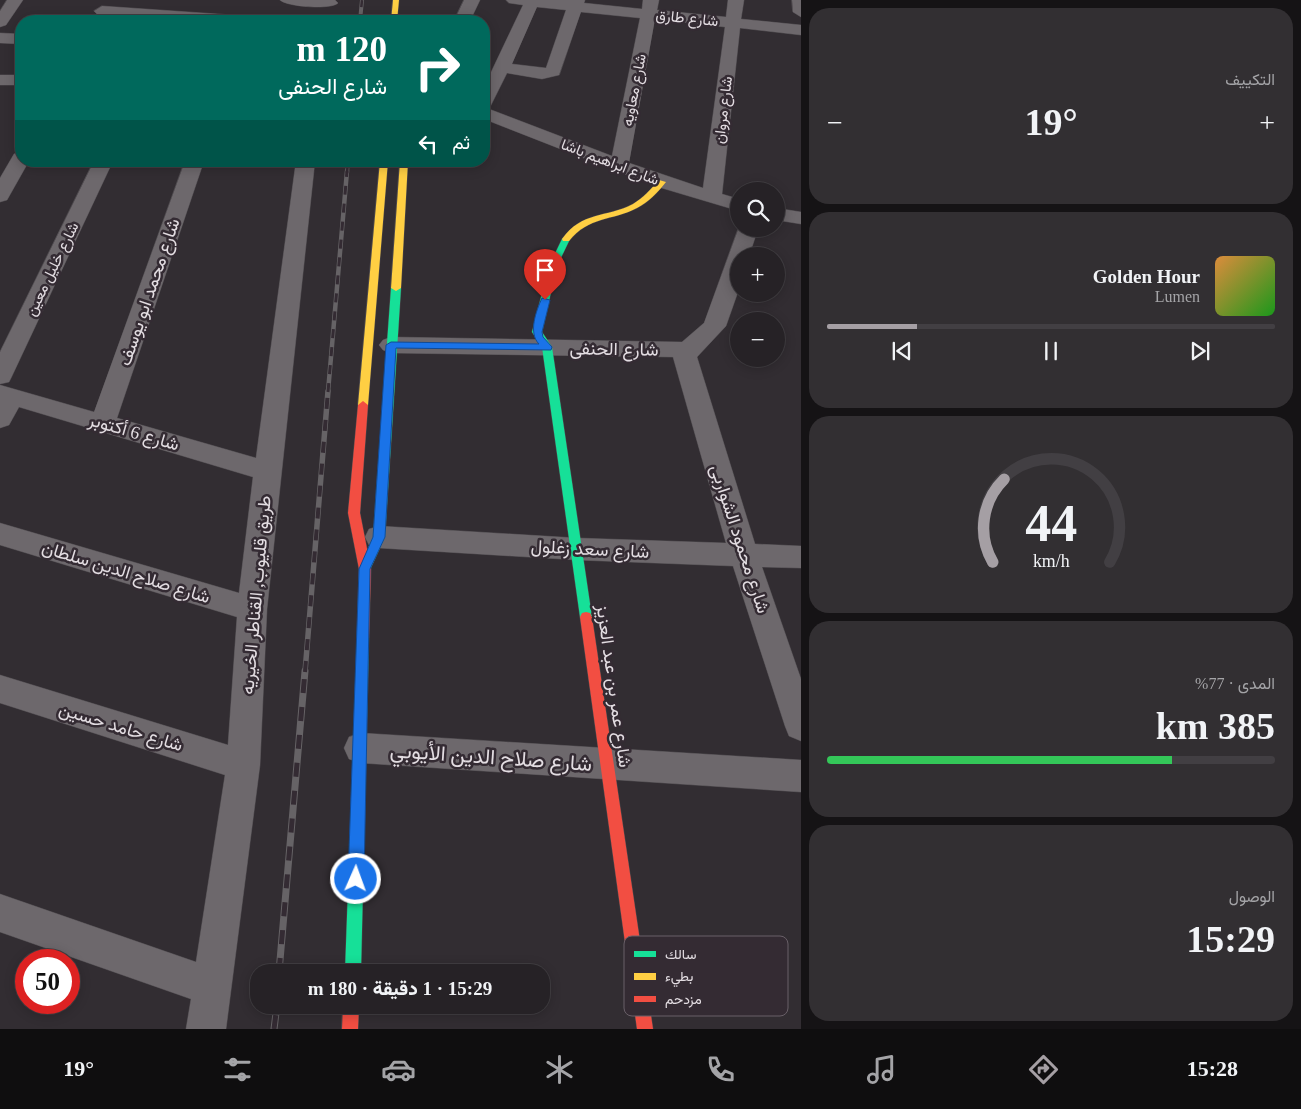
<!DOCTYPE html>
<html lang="ar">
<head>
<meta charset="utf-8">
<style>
  body { margin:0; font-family:"Times New Roman",Vazirmatn,serif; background:#322f32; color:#f1f3f6; direction:rtl; height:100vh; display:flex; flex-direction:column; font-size:19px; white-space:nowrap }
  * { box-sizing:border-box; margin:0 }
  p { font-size:16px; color:#a4a4a7 }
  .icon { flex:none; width:28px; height:28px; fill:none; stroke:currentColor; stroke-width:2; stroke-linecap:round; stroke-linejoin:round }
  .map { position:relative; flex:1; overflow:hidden; direction:ltr }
  .details { display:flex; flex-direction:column; gap:8px; padding:8px; background:#151315; width:500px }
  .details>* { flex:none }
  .top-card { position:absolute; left:15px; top:15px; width:475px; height:152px; border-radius:20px; box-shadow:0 2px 12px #0003,0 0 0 1px #423f43; direction:rtl; background:#00695c; color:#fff; overflow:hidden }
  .tools { position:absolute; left:730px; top:182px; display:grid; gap:10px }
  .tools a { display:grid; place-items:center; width:55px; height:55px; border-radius:50%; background:#262226; box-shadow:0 2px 12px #0003,0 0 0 1px #423f43; font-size:25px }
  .speed { position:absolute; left:15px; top:949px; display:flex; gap:10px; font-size:25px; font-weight:700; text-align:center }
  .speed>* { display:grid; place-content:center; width:65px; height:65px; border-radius:50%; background:#262226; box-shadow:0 2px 12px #0003,0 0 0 1px #423f43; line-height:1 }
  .speed .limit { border:8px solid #d22; background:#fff; color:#111 }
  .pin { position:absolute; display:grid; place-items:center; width:42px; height:42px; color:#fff; margin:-51px -21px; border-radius:50% 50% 50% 0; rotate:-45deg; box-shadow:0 0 5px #0007 }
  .pin .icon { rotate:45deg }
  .me { position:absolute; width:55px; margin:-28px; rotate:2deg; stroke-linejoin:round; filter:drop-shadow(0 0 4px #0008) }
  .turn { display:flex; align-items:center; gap:18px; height:105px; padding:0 20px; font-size:22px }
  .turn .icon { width:65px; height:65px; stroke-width:2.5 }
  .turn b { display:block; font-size:35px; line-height:42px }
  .then { display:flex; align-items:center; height:48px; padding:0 20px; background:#0003; gap:10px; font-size:19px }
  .big { font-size:38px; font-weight:800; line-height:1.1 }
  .details .card { flex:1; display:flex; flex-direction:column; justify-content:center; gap:8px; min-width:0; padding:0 18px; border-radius:20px; background:#322f32 }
  .details .dial { align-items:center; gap:0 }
  .dial svg { height:130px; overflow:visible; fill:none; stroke:#423f43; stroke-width:7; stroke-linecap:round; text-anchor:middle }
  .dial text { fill:#f1f3f6; stroke:none }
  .song { display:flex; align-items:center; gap:15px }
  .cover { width:60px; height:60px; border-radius:8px; background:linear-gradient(135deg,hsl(30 70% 55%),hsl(120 70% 35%)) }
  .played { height:5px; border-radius:2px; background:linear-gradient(90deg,#a59fa4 20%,#423f43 20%) }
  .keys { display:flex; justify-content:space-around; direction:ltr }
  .heat { display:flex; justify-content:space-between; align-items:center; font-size:28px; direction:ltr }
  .charge { height:8px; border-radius:4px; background:linear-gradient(90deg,#34c759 77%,#423f43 0) }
  .trip { position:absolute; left:250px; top:964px; width:300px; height:50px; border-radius:20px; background:#262226; box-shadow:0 2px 12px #0003,0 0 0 1px #423f43; font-weight:800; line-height:50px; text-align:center; direction:rtl }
  .dock { display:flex; height:80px; justify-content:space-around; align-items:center; background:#0f0e0f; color:#a4a4a7 }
  .dock .icon { width:35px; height:35px }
  .dock .on { color:#a59fa4 }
  .dock b { font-size:22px; color:#f1f3f6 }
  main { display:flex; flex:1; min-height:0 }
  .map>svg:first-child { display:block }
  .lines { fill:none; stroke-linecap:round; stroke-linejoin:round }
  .street-casing { stroke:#4e4a4e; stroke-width:1 }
  .fast-casing { stroke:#4e4a4e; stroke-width:1 }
  .slow-casing { stroke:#4e4a4e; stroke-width:1 }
  .jam-casing { stroke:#4e4a4e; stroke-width:1 }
  .street { fill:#6d686c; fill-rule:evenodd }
  .fast { fill:#16e098; fill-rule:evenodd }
  .slow { fill:#ffcf43; fill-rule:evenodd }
  .jam { fill:#f24e42; fill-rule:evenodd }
  .rail-far3-casing { stroke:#666366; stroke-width:4 }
  .rail-far2-casing { stroke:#666366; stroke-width:4.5 }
  .rail-far1-casing { stroke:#666366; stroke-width:5.5 }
  .rail-casing { stroke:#666366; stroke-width:7 }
  .rail-far3 { stroke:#342b33; stroke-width:2.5; stroke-dasharray:7; stroke-linecap:butt }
  .rail-far2 { stroke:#342b33; stroke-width:3; stroke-dasharray:9; stroke-linecap:butt }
  .rail-far1 { stroke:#342b33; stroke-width:4; stroke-dasharray:11; stroke-linecap:butt }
  .rail { stroke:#342b33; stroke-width:5; stroke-dasharray:14; stroke-linecap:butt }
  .route { fill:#1a73e8; stroke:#114b97 }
  .labels { text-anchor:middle; stroke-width:5; stroke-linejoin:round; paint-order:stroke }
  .far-street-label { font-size:15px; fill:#e3dde2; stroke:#342b33 }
  .street-label { font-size:18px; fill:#e3dde2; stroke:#342b33 }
  .near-street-label { font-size:21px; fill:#e3dde2; stroke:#342b33 }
  .key { fill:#342b33; stroke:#696068; stroke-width:1 }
  .key-label { font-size:14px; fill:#e3dde2 }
</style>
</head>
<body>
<main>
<section class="details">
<div class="card"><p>التكييف</p>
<div class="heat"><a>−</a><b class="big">19°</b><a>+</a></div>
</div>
<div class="card">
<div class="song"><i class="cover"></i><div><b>Golden Hour</b><p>Lumen</p></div></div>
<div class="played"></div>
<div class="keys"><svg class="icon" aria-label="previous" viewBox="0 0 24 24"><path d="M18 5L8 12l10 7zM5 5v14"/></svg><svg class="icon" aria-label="pause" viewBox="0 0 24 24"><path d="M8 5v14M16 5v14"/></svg><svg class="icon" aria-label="next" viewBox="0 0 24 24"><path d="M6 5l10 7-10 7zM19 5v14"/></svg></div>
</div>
<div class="card dial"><svg viewBox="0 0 100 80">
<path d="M14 69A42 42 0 1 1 86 69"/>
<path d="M14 69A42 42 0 0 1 21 18" stroke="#a59fa4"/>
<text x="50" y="56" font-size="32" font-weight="700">44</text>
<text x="50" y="72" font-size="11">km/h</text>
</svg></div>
<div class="card"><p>المدى · 77%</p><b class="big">385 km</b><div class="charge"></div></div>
<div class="card"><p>الوصول</p><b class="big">15:29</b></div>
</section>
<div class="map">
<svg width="801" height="1029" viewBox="0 0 801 1029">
  <rect width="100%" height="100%" fill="#322d32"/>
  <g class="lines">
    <!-- street casing -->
    <g class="street-casing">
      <path id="street" d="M 7,0 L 23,0 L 6,25 L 0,27 L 0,11 Z
        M 280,0 L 335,0 L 338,3 C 332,10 286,7 280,0 Z
        M 464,0 L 480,0 L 470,21 L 454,21 Z
        M 506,0 L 585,0 L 584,3 L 642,9 L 643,0 L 659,0 L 657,10 L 726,17 L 728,0 L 744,0 L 741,19 L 801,25 L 801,35 L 740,28 L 722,194 L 739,199 L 739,211 L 655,186 L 484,119 L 484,87 L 523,5 L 509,3 ZM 537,7 L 566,10 L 546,68 L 512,64 ZM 581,12 L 640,18 L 612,156 L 489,109 L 507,73 L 542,79 L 559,75 ZM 655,19 L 725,27 L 703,188 L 629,163 Z
        M 792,0 L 801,0 L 801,17 L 793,12 Z
        M 102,6 L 247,16 L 255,21 L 183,21 L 97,14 L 94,11 Z
        M 0,33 L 21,34 L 21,44 L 0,43 Z
        M 0,75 L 21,75 L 21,85 L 0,85 Z
        M 21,152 L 21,161 L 29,161 L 7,200 L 0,202 L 0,178 L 14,154 Z
        M 94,161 L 113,161 L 12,376 L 9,382 L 0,384 L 0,352 Z
        M 185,161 L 204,161 L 117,418 L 256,458 L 296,161 L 315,161 L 267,609 L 260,765 L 226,1029 L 186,1029 L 191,999 L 0,932 L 0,894 L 196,962 L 225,775 L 0,703 L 0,675 L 228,745 L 237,617 L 0,545 L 0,523 L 239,593 L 253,477 L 19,407 L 9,425 L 0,428 L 0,385 L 94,412 Z
        M 776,208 L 801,212 L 801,224 L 776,220 Z
        M 739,227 L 758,229 L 749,256 L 739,256 L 739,289 L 726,326 L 697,357 L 755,544 L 801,546 L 801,568 L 762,567 L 801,679 L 801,741 L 789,736 L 785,726 L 733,566 L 577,560 L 379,548 L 369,545 L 365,537 L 369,529 L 379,526 L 577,538 L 726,543 L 673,357 L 391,353 L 383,350 L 379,345 L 383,340 L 391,337 L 682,342 L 704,323 Z
        M 361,733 L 801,760 L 801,792 L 361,763 L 349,759 L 344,748 L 349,737 Z"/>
    </g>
    <!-- fast casing -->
    <g class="fast-casing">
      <path id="fast" d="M 566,236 L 570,239 L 557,266 L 542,332 L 552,347 L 592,617 L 590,621 L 586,622 L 582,621 L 580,617 L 542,347 L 532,332 L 549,266 L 562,239 Z
        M 396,285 L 401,288 L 385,537 L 369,572 L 361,572 L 359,569 L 373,537 L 391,288 Z
        M 363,632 L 367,633 L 369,637 L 361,972 L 345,972 L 357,637 L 359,633 Z"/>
    </g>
    <!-- slow casing -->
    <g class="slow-casing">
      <path id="slow" d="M 393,0 L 399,0 L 397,21 L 391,21 Z
        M 380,161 L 388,161 L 368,405 L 363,409 L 358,405 Z
        M 400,161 L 408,161 L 401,288 L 396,291 L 391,288 Z
        M 659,180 L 666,182 C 658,192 649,202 637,208 C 612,221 589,216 569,241 L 563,241 L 562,239 C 582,211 606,218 633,204 C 643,198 651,189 659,180 Z"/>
    </g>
    <!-- jam casing -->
    <g class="jam-casing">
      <path id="jam" d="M 363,401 L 368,405 L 360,513 L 371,569 L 369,637 L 367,641 L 363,642 L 359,641 L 357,637 L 359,569 L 348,513 L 358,405 Z
        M 586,612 L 590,613 L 592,617 L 653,1029 L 637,1029 L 580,617 L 582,613 Z
        M 343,1005 L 359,1005 L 358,1029 L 342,1029 Z"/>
    </g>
    <!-- street -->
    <use href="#street" class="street"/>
    <!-- fast -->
    <use href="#fast" class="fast"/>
    <!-- slow -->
    <use href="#slow" class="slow"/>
    <!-- jam -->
    <use href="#jam" class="jam"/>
    <!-- rail-far3 casing -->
    <g class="rail-far3-casing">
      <path id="rail-far3" d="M 360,21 L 362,0
        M 347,173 L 348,161"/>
    </g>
    <!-- rail-far2 casing -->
    <g class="rail-far2-casing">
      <path id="rail-far2" d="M 328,392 L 347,171"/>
    </g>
    <!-- rail-far1 casing -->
    <g class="rail-far1-casing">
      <path id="rail-far1" d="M 305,672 L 328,391"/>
    </g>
    <!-- rail casing -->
    <g class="rail-casing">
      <path id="rail" d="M 279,972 L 305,671
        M 274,1029 L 277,1005"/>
    </g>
    <!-- rail-far3 -->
    <use href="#rail-far3" class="rail-far3"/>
    <!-- rail-far2 -->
    <use href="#rail-far2" class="rail-far2"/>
    <!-- rail-far1 -->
    <use href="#rail-far1" class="rail-far1"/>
    <!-- rail -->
    <use href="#rail" class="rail"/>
  </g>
  <!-- route -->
  <path class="route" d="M 542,298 L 550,300 L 542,332 L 543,337 L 552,347 L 551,350 L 396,348 L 385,537 L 370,569 L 364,879 L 361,884 L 356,886 L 351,884 L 348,879 L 359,569 L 373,537 L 386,345 L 391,342 L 539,344 C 528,333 536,311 542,298 Z"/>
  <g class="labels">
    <!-- far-street labels -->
    <g class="far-street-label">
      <text transform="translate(687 18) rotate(6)" y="5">شارع طارق</text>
      <text transform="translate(634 90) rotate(-79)" y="5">شارع معاويه</text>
      <text transform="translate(723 110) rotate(-83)" y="5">شارع مروان</text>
      <text transform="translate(610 162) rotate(21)" y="5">شارع ابراهيم باشا</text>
      <text transform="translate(52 269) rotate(-64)" y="5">شارع خليل معين</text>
    </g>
    <!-- street labels -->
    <g class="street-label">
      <text transform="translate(149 292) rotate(-71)" y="6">شارع محمد ابو يوسف</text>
      <text transform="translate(614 349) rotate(1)" y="6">شارع الحنفى</text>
      <text transform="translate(134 432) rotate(16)" y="6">شارع 6 أكتوبر</text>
      <text transform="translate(740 539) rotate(72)" y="6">شارع محمود الشواربى</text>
      <text transform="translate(590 549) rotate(3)" y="6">شارع سعد زغلول</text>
      <text transform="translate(126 572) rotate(17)" y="6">شارع صلاح الدين سلطان</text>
      <text transform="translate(256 595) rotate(-85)" y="6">طريق قليوب, القناطر الخيريه</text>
      <text transform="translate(614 686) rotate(82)" y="6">شارع عمر بن عبد العزيز</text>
      <text transform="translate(121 727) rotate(17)" y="6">شارع حامد حسين</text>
    </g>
    <!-- near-street labels -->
    <g class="near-street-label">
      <text transform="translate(491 757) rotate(4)" y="7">شارع صلاح الدين الأيوبي</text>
    </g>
  </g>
  <!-- legend -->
  <rect x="624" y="936" width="164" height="80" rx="8" class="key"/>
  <rect x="634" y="951" width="22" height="6" fill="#16e098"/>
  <rect x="634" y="973" width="22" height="7" fill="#ffcf43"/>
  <rect x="634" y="996" width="22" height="6" fill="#f24e42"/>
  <g class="key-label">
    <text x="665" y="959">سالك</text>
    <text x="665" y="981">بطيء</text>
    <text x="665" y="1004">مزدحم</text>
  </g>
</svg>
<div class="tools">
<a><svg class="icon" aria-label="search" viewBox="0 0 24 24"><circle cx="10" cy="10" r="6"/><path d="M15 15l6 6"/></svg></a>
<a>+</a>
<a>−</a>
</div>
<div class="speed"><div class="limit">50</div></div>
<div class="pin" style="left:545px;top:300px;background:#d93025"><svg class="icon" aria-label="arrive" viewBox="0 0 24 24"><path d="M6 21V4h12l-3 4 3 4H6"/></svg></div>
<svg class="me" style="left:356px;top:879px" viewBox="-20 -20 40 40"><circle r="17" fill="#1a73e8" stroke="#fff" stroke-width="3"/><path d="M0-11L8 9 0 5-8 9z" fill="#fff"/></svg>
<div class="trip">15:29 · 1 دقيقة · 180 m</div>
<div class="top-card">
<div class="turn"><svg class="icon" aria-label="right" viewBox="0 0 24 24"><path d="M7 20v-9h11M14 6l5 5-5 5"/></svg><div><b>120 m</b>شارع الحنفى</div></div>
<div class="then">ثم<svg class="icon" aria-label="left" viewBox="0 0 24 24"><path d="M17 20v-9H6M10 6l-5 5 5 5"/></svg></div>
</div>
</div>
</main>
<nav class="dock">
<b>15:28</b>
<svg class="icon on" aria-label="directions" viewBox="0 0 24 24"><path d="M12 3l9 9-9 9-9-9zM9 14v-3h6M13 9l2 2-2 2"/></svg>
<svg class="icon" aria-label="music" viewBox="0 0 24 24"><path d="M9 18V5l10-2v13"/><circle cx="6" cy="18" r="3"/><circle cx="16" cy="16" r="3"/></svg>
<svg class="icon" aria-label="phone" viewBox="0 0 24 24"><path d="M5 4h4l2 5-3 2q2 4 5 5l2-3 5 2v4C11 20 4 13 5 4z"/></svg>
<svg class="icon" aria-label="climate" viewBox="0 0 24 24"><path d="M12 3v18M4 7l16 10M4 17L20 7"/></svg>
<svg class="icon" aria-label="car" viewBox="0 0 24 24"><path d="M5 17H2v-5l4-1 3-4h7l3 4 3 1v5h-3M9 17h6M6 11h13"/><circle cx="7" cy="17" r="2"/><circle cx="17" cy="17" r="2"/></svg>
<svg class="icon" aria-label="filters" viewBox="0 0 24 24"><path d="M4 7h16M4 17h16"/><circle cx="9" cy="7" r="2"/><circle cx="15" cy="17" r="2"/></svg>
<b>19°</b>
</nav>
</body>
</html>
